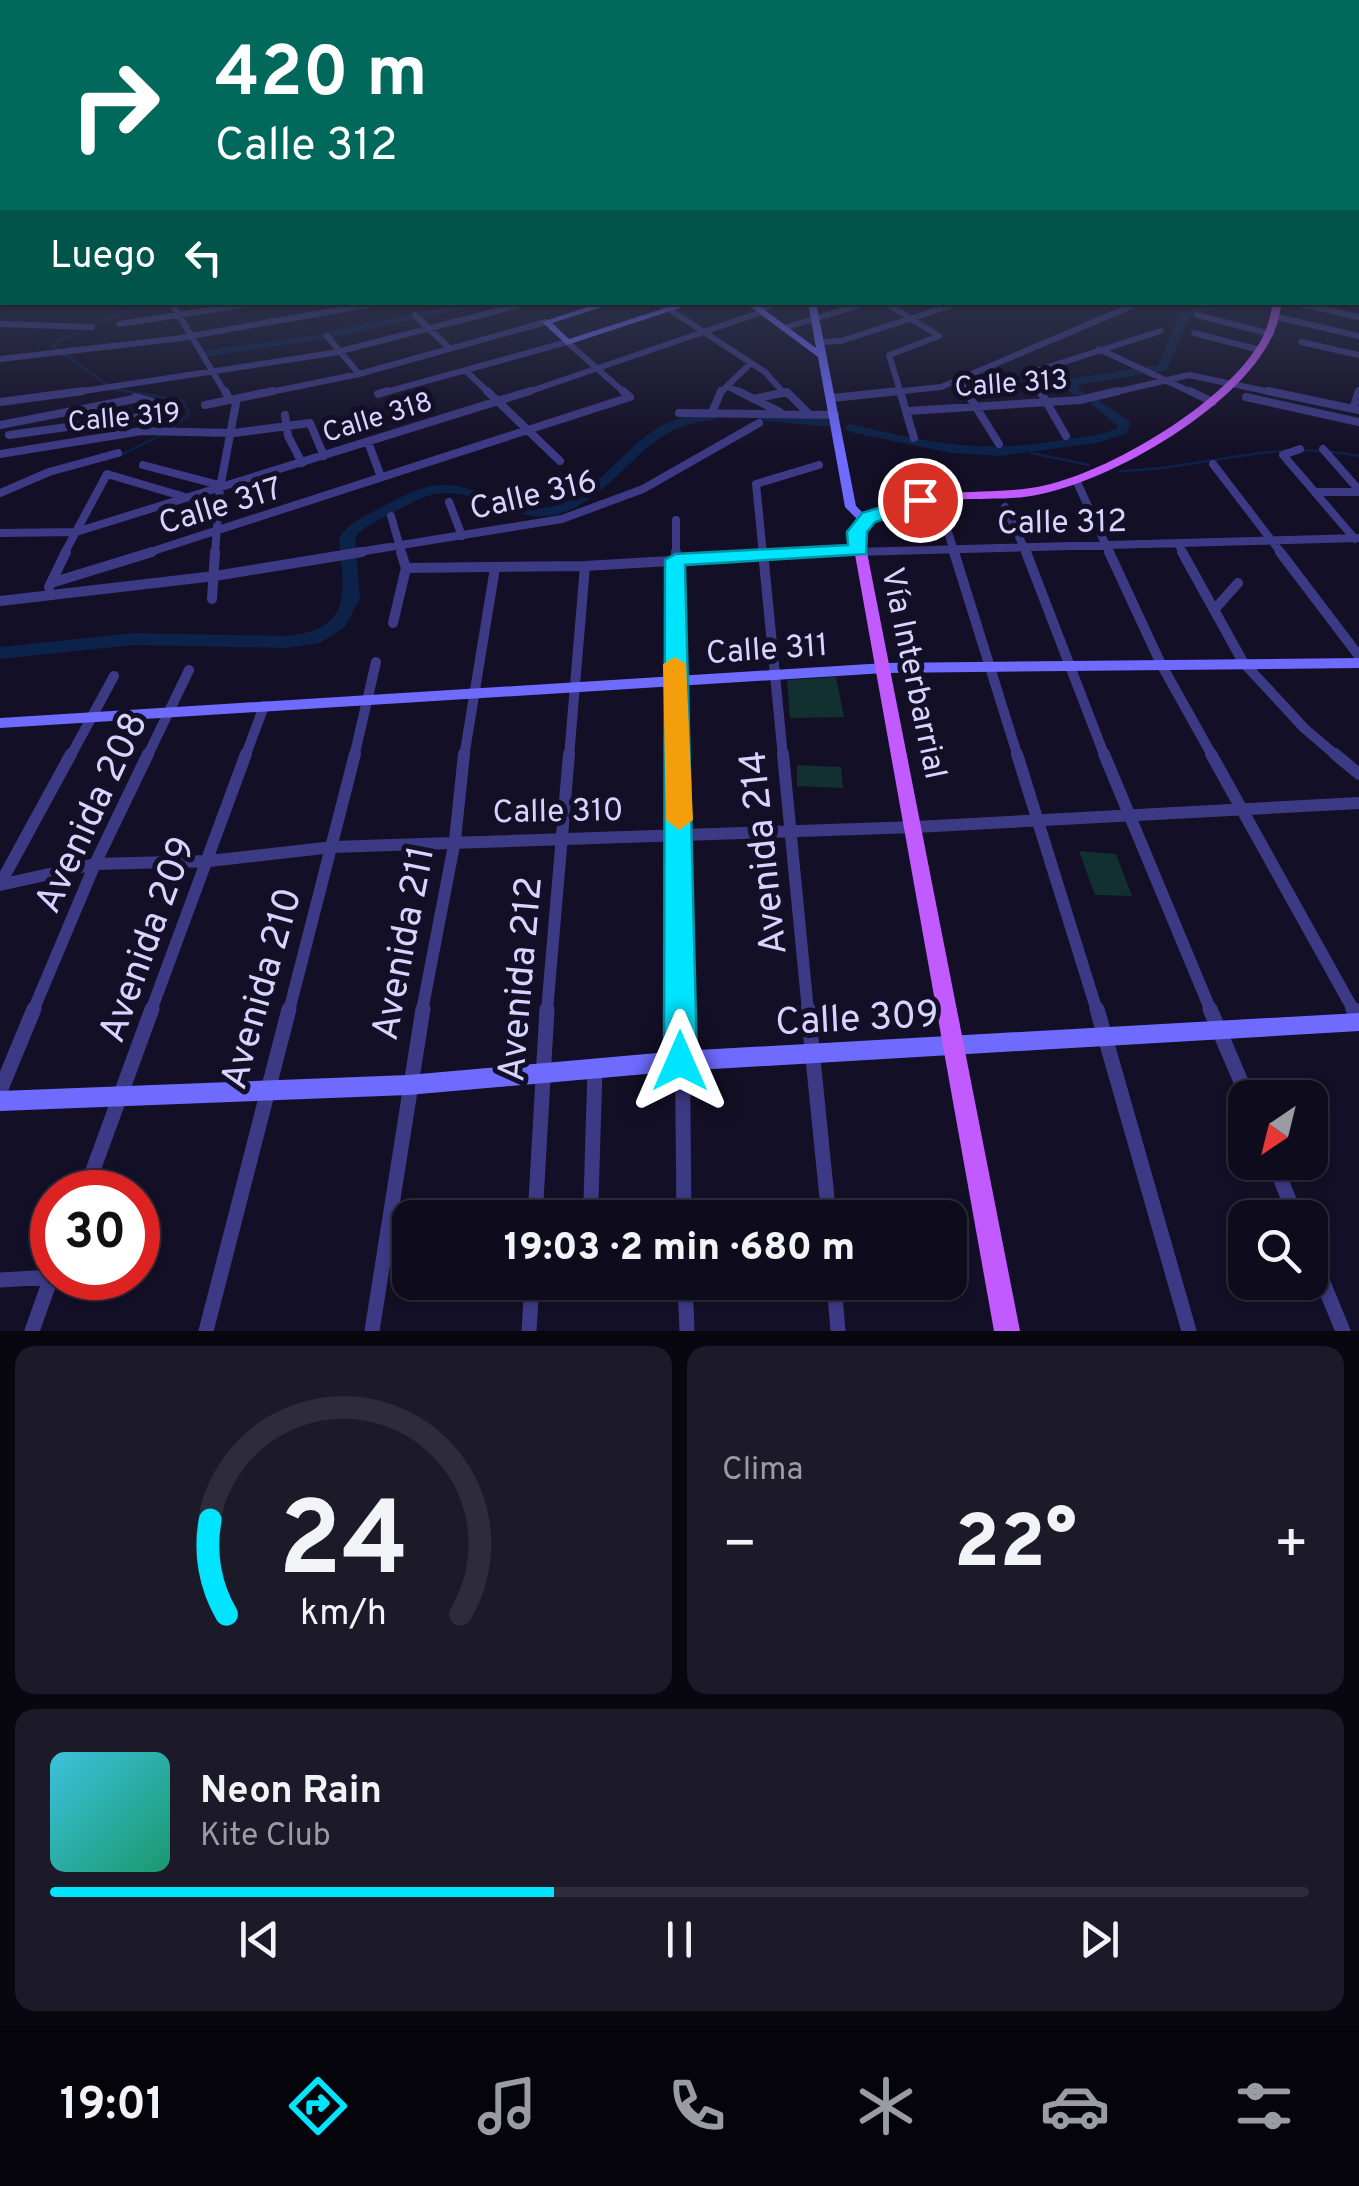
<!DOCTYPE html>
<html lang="es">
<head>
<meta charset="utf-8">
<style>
  body { margin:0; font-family:Overpass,sans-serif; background:#1c1929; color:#f1f3f6; height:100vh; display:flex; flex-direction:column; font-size:38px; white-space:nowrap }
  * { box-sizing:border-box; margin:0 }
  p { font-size:32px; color:#9b9ba3 }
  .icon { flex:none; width:55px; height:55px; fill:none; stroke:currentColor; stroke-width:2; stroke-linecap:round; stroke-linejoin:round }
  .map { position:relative; height:1331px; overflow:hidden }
  .details { display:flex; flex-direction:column; gap:15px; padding:15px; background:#08060f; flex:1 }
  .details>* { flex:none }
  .top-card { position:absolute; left:0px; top:0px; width:1360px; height:305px; box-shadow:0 2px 8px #0004,0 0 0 2px #2e2b3b; background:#00695c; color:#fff; overflow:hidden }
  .needle { width:65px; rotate:215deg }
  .buttons { position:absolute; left:1228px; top:1080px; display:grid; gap:20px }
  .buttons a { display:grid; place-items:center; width:100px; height:100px; border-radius:20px; background:#0e0b1c; box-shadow:0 2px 8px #0004,0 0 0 2px #2e2b3b; font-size:50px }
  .speed { position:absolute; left:30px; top:1170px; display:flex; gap:20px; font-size:50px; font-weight:700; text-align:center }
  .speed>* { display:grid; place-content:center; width:130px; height:130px; border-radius:50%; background:#0e0b1c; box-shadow:0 2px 8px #0004,0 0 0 2px #2e2b3b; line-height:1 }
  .speed .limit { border:15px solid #d22; background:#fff; color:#111 }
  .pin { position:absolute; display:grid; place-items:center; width:85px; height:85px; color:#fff; margin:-42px; border:5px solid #fff; border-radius:50%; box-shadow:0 2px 10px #0007 }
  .me { position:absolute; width:110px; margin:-55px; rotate:0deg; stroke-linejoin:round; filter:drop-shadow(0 0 8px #0008) }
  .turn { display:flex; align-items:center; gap:35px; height:210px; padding:0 50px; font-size:45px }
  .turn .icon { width:130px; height:130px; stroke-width:2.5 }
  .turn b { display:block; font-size:70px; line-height:85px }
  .then { display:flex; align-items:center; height:95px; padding:0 50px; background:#0003; gap:20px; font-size:38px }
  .big { font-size:75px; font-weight:800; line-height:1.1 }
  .details .tile { flex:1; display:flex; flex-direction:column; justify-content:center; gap:15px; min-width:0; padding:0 35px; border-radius:20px; background:#1c1929 }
  .details .dial { align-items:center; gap:0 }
  .dial svg { height:260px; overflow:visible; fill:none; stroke:#2e2b3b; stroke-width:7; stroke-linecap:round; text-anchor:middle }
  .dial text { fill:#f1f3f6; stroke:none }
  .song { display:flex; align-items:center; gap:30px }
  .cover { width:120px; height:120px; border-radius:15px; background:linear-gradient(135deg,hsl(190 70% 55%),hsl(160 70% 35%)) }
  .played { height:10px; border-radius:5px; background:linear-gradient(90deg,#00e5ff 40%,#2e2b3b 40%) }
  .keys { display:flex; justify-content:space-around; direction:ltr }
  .heat { display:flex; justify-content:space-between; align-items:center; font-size:55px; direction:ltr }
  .details .tiles { flex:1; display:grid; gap:15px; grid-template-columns:1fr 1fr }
  .tile:last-child { grid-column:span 2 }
  .trip { position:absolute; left:392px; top:1200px; width:575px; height:100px; border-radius:20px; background:#0e0b1c; box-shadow:0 2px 8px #0004,0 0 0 2px #2e2b3b; font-weight:800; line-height:100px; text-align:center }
  .tabs { display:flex; height:160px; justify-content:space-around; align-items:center; background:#06040b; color:#9b9ba3 }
  .tabs .icon { width:70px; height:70px }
  .tabs .current { color:#00e5ff }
  .tabs b { font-size:45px; color:#f1f3f6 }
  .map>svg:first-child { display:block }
  .green { fill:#12302f }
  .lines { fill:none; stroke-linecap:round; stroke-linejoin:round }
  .stream { stroke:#0c2248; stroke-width:2.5 }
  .canal { stroke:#0c2248; stroke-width:6 }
  .river { fill:#0c2248; fill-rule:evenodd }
  .street-far4 { stroke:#3d3a85; stroke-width:6 }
  .street-far3 { stroke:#3d3a85; stroke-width:8 }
  .street-far2 { stroke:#3d3a85; stroke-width:10 }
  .street-far1 { stroke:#3d3a85; stroke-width:12 }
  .street { stroke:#3d3a85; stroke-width:15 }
  .secondary { fill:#6f6bff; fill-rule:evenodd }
  .primary { fill:#c25bff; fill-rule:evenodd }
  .route { fill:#00e5ff; stroke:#0095a6; stroke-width:2.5 }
  .slow { fill:#f59e0b }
  .labels { text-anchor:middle; stroke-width:10; stroke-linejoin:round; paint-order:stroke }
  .far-street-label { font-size:28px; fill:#d9d4ff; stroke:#130f26 }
  .street-label { font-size:32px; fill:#d9d4ff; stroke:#130f26 }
  .near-street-label { font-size:38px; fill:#d9d4ff; stroke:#130f26 }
</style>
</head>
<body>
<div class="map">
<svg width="1359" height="1331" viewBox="0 0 1359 1331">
  <rect width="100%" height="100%" fill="#130f26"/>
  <!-- green -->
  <path class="green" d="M 836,677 L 844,717 L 790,718 L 787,680 Z
    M 797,765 L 841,767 L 843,788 L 797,786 Z
    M 1079,851 L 1116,854 L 1132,896 L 1095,895 Z"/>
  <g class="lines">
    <!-- stream -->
    <path class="stream" d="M 58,351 L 53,346 L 59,341 L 147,302
      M 65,355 L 108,385
      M 114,389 L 183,401 L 189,414 L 172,428
      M 1031,453 L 1089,465
      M 119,456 L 161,435
      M 1120,471 C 1207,469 1270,438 1359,456"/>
    <!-- canal -->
    <path class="canal" d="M 203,354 L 320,337 L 473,304"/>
    <!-- river -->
    <path class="river" d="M 1217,302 L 1237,302 L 1189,316 L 1167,370 L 1079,385 L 1078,388 L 1087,395 L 1081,399 L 1066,389 L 1069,379 L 1158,365 L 1180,312 Z
      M 1096,399 L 1129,421 L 1130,424 L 1126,434 L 1096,443 L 1000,456 L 951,453 L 850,432 L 844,428 L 850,424 C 931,443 980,454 1063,440 C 1081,437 1099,436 1116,429 L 1117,425 L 1090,403 Z
      M 712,412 L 716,413 L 716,419 C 701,422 687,423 672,431 C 629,453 604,504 554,515 C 512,524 476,486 435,494 C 420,497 406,506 393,513 C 378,521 364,525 355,538 L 360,598 L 345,627 L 320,643 L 287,648 L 134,645 L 0,659 L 0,647 L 134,633 L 287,636 C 355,629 343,591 339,538 C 351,521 365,516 382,507 C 400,498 418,487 439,485 C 477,482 512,515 550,507 C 595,497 622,448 661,426 C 677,417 694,415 712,412 Z
      M 763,413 L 827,419 L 833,423 L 827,427 L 759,420 L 759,414 Z"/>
    <!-- street-far4 -->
    <path class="street-far4" d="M 171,302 L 226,394
      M 658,302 L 765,372 L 782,391
      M 884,302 L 939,336 L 889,355 L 901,394
      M 1296,303 L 1359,317
      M 758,309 L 782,302
      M 415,315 L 450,349
      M 1197,315 L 1271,334
      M 1277,317 L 1359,336
      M 0,324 L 92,327
      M 119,324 L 262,302
      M 784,328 L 870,302
      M 1194,333 L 1260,350
      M 327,336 L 359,374
      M 819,342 L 841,341 L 962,302
      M 1301,342 L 1359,355
      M 1099,349 L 1195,394
      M 0,359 L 174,339 L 384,302
      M 466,371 L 490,394
      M 959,380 L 968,394
      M 727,386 L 749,365
      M 64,394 L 333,353 L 532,302
      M 261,394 L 359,374 L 546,322
      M 379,394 L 567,342 L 626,394
      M 522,394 L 762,312
      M 720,394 L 727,386 L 743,394
      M 779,394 L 789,394
      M 874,394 L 941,387 L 1141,302
      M 1041,394 L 1029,373 L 1161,331
      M 1107,394 L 1189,375 L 1280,394
      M 1358,394 L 1359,390"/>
    <!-- street-far3 -->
    <path class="street-far3" d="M 225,391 L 230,400
      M 487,391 L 560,461
      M 738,391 L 780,412
      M 900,391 L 914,438
      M 966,391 L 999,444
      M 1040,391 L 1066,436
      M 1190,391 L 1213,402
      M 1268,391 L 1359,410
      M 378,394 L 388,391
      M 135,397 L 163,405 L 160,419
      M 1246,397 L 1359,422
      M 758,398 L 787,392 L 808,413
      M 832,398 L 899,391
      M 0,402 L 83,391
      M 205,405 L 273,391
      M 1353,409 L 1359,391
      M 713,410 L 721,391
      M 908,411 L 1080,400 L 1118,391
      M 679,413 L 835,415
      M 285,415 L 288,436 L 302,463
      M 0,425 L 139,398
      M 9,435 L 162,414
      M 368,442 L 381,477
      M 1300,449 L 1283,455 L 1355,539
      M 1323,449 L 1359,490
      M 0,454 L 142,431 L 234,433 L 310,423 L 324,456
      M 1213,464 L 1282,554
      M 143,465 L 219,485
      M 1076,480 L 1110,554
      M 1317,492 L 1359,492
      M 0,493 L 49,472 L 118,453
      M 449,502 L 462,536
      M 1005,507 L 1027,554
      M 942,513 L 955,554
      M 391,516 L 402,554
      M 676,520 L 676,554
      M 0,533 L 76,532 L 530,391
      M 1178,544 L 1184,554
      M 64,554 L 107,474 L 185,497
      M 144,554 L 630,397 L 623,391
      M 215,554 L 220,488 L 236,403
      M 346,554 L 562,519 L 643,489 L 759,423
      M 763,554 L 756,484 L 819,465
      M 783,554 L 1359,538"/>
    <!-- street-far2 -->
    <path class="street-far2" d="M 676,552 L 679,757
      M 763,552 L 783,757
      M 954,552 L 1018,757
      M 1026,552 L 1105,757
      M 1109,552 L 1161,664 L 1213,757
      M 1182,552 L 1243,662 L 1304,728 L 1338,757
      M 1280,552 L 1359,656
      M 406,568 L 585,566 L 826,552
      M 51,583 L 152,552
      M 49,587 L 66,552
      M 212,599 L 215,552
      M 0,601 L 215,576 L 362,552
      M 1214,610 L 1238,583
      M 393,623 L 406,568 L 401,552
      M 70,757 L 114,676
      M 147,757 L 189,670
      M 245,757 L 264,706
      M 354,757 L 376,662
      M 464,757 L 495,568
      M 569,757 L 585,566"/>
    <!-- street-far1 -->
    <path class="street-far1" d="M 679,754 L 682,1011
      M 783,754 L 808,1011
      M 1017,754 L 1097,1011
      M 1104,754 L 1211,1011
      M 1211,754 L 1354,1011
      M 1335,754 L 1359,774
      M 0,884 L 71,754
      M 0,885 L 95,864 L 209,861 L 333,847 L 916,827 L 1359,803
      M 33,1011 L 95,864 L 148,754
      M 151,1011 L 246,754
      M 289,1011 L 355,754
      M 422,1011 L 455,840 L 464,754
      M 547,1011 L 569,754"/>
    <!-- street -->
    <path class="street" d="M 682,1009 L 684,1218
      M 808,1009 L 829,1218
      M 1097,1009 L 1189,1331
      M 1210,1009 L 1248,1098
      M 1353,1009 L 1359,1020
      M 0,1091 L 34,1009
      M 1274,1162 L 1296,1218
      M 85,1192 L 152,1009
      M 591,1201 L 595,1068
      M 535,1218 L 547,1009
      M 1310,1251 L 1343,1331
      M 0,1280 L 52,1277
      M 685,1282 L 687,1331
      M 834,1282 L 838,1331
      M 32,1331 L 52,1275
      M 206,1331 L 289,1009
      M 372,1331 L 423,1009
      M 529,1331 L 532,1282"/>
    <!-- secondary -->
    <path class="secondary" d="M 603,302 L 618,302 L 552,323 L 569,339 L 684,302 L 698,302 L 567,345 L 542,322 Z
      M 744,302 L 754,302 L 816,348 L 808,302 L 816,302 L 856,506 L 869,519 L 869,523 L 861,523 L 845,507 L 818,357 Z
      M 1359,658 L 1359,668 L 885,673 L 0,728 L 0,718 L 885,663 Z
      M 1359,1013 L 1359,1031 L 680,1071 L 408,1095 L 0,1111 L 0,1091 L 408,1075 L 680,1051 Z"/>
    <!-- primary -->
    <path class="primary" d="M 1273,302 L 1282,302 C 1280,312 1278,323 1274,332 C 1243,407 1102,488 1024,497 C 972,503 902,489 863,532 L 1020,1331 L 994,1331 L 851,532 C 855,527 860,519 866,515 C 905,485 990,496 1037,487 C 1106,475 1237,398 1265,332 C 1269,323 1271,312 1273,302 Z"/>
  </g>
  <!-- sky -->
  <linearGradient id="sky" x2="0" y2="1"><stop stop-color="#0a0815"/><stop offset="0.59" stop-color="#333752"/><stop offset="1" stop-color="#333752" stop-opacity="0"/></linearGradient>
  <rect width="1359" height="451" fill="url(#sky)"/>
  <!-- route -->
  <path class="route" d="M 920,495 L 927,497 L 927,504 L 875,522 L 867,532 L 866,554 L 685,565 L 697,1061 L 692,1072 L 680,1077 L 669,1072 L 664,1061 L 665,560 L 675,554 L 848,545 L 847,532 L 862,513 Z"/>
  <!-- slow -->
  <path class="slow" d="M 675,657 L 686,664 L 693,820 L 679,830 L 666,820 L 663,664 Z"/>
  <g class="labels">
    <!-- far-street labels -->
    <g class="far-street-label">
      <text transform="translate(1011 382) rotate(-4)" y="10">Calle 313</text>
      <text transform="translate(124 416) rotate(-5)" y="10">Calle 319</text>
      <text transform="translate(377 416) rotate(-17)" y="10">Calle 318</text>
    </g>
    <!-- street labels -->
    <g class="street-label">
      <text transform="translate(533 494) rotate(-13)" y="11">Calle 316</text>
      <text transform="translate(220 505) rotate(-17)" y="11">Calle 317</text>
      <text transform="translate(1062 521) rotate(-1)" y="11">Calle 312</text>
      <text transform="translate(767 648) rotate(-4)" y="11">Calle 311</text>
      <text transform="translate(915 673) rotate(78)" y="11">Vía Interbarrial</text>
      <text transform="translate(558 810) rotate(-1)" y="11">Calle 310</text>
    </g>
    <!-- near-street labels -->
    <g class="near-street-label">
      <text transform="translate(90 812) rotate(-65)" y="13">Avenida 208</text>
      <text transform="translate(762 853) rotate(-96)" y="13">Avenida 214</text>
      <text transform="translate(146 939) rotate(-70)" y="13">Avenida 209</text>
      <text transform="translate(402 943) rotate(-79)" y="13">Avenida 211</text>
      <text transform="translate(519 979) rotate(-85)" y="13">Avenida 212</text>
      <text transform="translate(260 988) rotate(-74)" y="13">Avenida 210</text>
      <text transform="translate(857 1017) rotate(-3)" y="13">Calle 309</text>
    </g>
  </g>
</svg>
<div class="buttons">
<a><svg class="needle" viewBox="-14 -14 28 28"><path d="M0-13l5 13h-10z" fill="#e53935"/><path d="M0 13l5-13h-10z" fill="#9b9ba3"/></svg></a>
<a><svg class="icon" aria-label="search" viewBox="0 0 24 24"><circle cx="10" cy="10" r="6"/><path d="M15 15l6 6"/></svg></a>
</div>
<div class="speed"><div class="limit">30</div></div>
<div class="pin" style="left:920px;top:500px;background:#d93025"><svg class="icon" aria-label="arrive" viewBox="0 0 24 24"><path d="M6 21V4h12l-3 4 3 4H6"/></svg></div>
<svg class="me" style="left:680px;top:1061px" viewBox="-20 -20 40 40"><path d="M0-17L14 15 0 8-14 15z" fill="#00e5ff" stroke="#fff" stroke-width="4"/></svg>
<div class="trip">19:03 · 2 min · 680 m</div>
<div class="top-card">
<div class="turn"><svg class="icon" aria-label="right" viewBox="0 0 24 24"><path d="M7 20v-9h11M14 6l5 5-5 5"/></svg><div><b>420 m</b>Calle 312</div></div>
<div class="then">Luego<svg class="icon" aria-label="left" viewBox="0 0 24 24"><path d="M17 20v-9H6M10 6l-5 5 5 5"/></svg></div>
</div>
</div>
<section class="details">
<div class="tiles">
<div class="tile dial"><svg viewBox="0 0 100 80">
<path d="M14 69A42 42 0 1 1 86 69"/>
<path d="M14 69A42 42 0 0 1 9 40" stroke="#00e5ff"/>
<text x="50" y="56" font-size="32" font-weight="700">24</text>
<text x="50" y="72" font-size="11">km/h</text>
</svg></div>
<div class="tile"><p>Clima</p>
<div class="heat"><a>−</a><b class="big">22°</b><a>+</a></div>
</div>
<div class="tile">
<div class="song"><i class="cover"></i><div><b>Neon Rain</b><p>Kite Club</p></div></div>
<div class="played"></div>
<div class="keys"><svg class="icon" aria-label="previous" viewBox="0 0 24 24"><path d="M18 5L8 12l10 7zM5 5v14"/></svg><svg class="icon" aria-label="pause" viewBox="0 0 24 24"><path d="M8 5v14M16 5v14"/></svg><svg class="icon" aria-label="next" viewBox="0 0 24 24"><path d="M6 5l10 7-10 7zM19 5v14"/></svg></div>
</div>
</div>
</section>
<nav class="tabs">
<b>19:01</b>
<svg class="icon current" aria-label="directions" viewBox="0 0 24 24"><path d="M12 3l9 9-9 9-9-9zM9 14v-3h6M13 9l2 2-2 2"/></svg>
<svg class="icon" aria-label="music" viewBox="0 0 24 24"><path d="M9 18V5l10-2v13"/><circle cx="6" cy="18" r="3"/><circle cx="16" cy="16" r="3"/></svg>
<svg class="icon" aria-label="phone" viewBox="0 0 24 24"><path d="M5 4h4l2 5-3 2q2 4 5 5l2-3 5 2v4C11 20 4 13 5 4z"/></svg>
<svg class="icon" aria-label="climate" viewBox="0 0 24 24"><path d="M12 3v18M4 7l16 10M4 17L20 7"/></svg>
<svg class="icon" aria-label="car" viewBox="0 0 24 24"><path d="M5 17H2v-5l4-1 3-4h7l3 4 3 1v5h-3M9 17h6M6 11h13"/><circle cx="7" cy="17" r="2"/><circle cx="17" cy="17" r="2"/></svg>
<svg class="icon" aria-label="filters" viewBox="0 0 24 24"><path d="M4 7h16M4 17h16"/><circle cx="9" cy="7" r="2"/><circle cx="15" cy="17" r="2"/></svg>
</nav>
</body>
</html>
